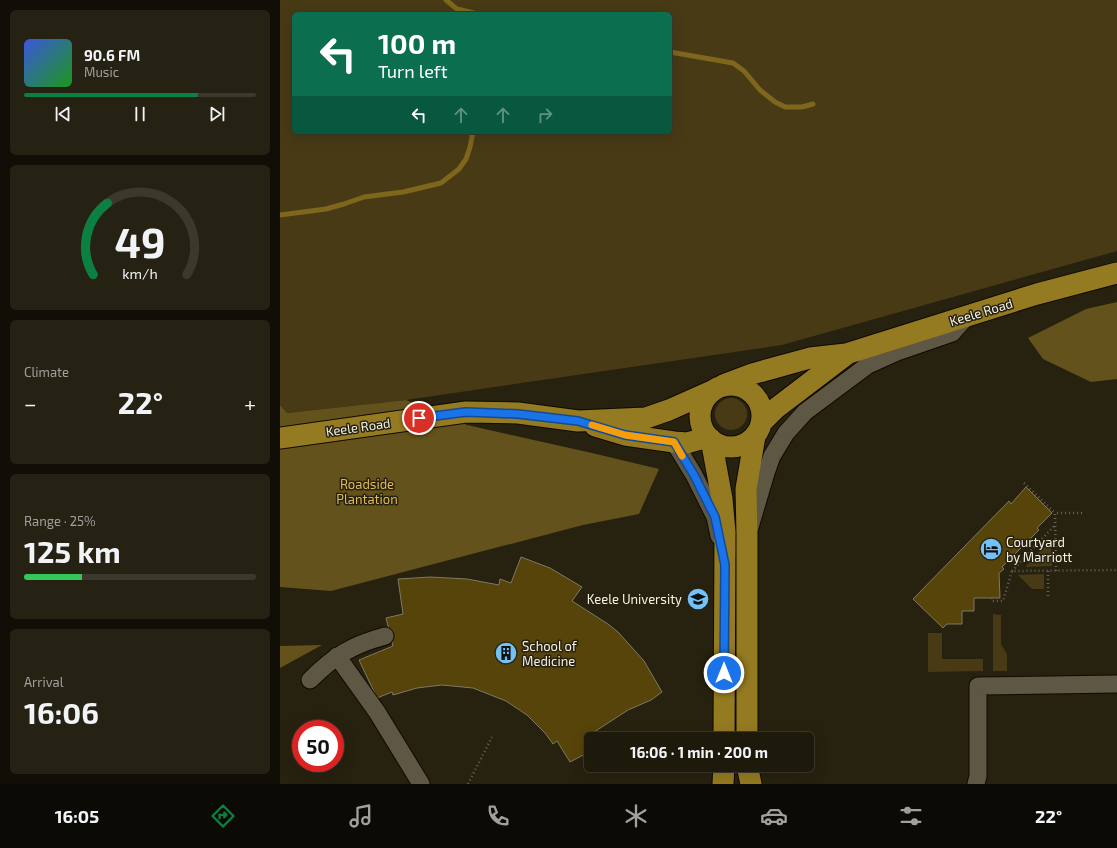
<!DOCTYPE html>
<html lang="en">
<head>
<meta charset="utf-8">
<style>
  body { margin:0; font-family:"Exo 2",sans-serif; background:#252214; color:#f1f3f6; height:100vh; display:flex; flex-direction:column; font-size:15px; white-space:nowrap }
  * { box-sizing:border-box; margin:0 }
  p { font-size:13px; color:#a0a09d }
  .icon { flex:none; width:22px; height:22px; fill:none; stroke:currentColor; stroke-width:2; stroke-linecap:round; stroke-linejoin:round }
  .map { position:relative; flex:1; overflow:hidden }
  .details { display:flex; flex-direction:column; gap:10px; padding:10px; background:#100e06; width:280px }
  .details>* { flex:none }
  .guide { position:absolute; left:12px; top:12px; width:380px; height:122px; border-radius:6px; box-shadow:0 4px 16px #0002,0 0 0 1px #3b382c; background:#0b6e4f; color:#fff; overflow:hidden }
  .speed { position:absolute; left:12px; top:720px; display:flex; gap:8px; font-size:20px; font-weight:700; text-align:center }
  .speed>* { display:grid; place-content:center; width:52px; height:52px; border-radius:50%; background:#1d190b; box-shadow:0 4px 16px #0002,0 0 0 1px #3b382c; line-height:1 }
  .speed .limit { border:6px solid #d22; background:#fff; color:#111 }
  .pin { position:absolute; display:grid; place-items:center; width:34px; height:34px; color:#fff; margin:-17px; border:2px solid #fff; border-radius:50%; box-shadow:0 1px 4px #0007 }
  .me { position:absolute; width:44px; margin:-22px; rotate:0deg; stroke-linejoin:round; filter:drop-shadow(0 0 3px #0008) }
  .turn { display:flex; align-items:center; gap:14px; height:84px; padding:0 20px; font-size:18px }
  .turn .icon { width:52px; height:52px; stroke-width:2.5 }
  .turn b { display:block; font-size:28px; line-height:34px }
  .lanes { display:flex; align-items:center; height:38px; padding:0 20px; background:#0003; justify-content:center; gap:20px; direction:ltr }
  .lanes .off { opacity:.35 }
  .big { font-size:30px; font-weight:700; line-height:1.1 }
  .details .card { flex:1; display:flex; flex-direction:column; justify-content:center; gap:6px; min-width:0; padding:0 14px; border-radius:6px; background:#252214 }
  .details .dial { align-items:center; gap:0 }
  .dial svg { height:104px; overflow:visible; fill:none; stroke:#3b382c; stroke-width:7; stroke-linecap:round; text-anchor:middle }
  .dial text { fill:#f1f3f6; stroke:none }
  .song { display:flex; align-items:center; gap:12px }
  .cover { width:48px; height:48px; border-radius:6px; background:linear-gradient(135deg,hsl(230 70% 55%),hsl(120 70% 35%)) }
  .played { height:4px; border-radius:2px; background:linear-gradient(90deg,#0b8043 75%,#3b382c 75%) }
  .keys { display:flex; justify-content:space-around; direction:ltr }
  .heat { display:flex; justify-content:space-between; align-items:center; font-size:22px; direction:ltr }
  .charge { height:6px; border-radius:3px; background:linear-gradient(90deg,#34c759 25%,#3b382c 0) }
  .trip { position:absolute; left:304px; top:732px; width:230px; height:40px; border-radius:6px; background:#1d190b; box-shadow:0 4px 16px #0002,0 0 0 1px #3b382c; font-weight:700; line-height:40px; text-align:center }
  .tabs { display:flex; height:64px; justify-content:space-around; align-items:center; background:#0c0a04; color:#a0a09d }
  .tabs .icon { width:28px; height:28px }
  .tabs .current { color:#0b8043 }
  .tabs b { font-size:18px; color:#f1f3f6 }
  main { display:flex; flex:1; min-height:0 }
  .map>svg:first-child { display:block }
  .green { fill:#473a15; fill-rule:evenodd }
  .forest { fill:#64521c }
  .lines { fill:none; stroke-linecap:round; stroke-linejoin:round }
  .stream { stroke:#7e661d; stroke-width:5 }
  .building { fill:#56440a; stroke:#7f7864 }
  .minor-casing { stroke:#100a00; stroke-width:19 }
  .major-casing { stroke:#100a00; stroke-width:23 }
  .path { stroke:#686353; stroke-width:2.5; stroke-dasharray:1 3; stroke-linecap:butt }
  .minor { stroke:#5e5744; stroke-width:17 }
  .major { stroke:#947a20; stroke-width:21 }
  .route-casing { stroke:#114b97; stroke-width:10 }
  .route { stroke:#1a73e8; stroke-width:7 }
  .slow { stroke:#f59e0b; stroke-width:7 }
  .labels { text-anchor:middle; stroke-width:3; stroke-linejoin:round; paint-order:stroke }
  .street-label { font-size:13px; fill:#f5f1e6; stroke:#27210f }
  .park-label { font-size:13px; fill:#debb58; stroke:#27210f }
  .poi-label { font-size:13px; fill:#f5f1e6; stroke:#27210f; text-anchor:start }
</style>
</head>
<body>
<main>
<section class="details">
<div class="card">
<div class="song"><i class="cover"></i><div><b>90.6 FM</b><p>Music</p></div></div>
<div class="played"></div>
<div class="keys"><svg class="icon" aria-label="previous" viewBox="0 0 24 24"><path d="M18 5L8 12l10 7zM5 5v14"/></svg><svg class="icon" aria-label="pause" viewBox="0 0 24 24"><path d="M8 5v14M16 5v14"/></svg><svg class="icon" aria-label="next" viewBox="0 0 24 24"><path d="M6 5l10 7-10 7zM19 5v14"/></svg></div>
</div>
<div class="card dial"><svg viewBox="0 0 100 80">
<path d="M14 69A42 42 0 1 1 86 69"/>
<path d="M14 69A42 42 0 0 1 25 14" stroke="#0b8043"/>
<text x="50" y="56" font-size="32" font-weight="700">49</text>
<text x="50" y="72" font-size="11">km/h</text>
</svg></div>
<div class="card"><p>Climate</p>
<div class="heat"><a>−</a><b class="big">22°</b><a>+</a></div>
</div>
<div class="card"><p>Range · 25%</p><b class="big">125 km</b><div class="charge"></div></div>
<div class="card"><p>Arrival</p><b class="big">16:06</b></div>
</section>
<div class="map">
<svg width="837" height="784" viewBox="0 0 837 784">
  <rect width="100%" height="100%" fill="#27210f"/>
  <!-- green -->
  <path class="green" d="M 0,0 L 837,0 L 837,251 L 502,345 L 126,400 L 7,413 L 0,405 ZM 14,14 L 390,14 L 390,132 L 14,132 Z
    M435 414a16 16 0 1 1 32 0a16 16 0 1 1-32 0Z
    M 453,516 L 459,516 L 459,690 L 452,690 Z
    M 771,539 L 772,566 L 745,567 Z
    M 764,574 L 764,589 L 752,589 L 738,575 Z
    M 713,614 L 721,615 L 721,644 L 727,654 L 727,671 L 713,671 Z
    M 648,633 L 662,633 L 662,659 L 703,659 L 703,671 L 648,672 Z"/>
  <!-- forest -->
  <path class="forest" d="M 837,302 L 837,379 L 811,382 L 763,359 L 748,338 L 806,309 Z
    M 126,400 L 187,425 L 312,453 L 379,469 L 359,514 L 303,525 L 51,591 L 0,587 L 0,405 L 7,413 Z
    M 42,645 L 0,668 L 0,646 Z"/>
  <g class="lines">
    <!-- stream -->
    <path class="stream" d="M 166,0 L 177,9 L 198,14
      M 390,52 L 453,63 L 464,71 L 480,90 L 495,102 L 505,107 L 522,107 L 533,104
      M 0,215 L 46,209 L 64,204 L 84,197 L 123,192 L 161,183 L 179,169 L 186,159 L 190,147 L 193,132"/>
  </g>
  <!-- building -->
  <path class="building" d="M 746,487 L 772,513 L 757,528 L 759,530 L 722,567 L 724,569 L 719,573 L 720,598 L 694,598 L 694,611 L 682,611 L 682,624 L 667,624 L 663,628 L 633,599 L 729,501 L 731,504 Z
    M 241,557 L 270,568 L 302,587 L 292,601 L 328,624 L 338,632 L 364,661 L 382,692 L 371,700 L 348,710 L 308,736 L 311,740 L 311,751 L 290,762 L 277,741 L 273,744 L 265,733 L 247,715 L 226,701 L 193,688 L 162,685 L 137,688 L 113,695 L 112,692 L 97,698 L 79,660 L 113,646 L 106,618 L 123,614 L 118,579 L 150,577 L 187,579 L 219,585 L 220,579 L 231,583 Z"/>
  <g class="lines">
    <!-- minor casing -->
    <g class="minor-casing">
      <path id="minor" d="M 394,442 L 414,475 L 435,517 L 439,536
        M 470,527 L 486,473 L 492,456 L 506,433 L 525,412 L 588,365 L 617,352 L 672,333 L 688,315
        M 57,656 L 97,712 L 141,784
        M 30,680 C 54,656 72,645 105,636
        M 696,784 L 698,776 L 698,686 L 837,684"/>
    </g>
    <!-- major casing -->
    <g class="major-casing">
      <path id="major" d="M 443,385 L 472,374 L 530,358 L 566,354 L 757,294 L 837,273
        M420 416a31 31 0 1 1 62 0a31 31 0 1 1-62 0Z
        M 481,423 L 495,409 L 566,355
        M 315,426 L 345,435 L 394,442 L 407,443 L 428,437
        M 0,438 L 186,412 L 238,413 L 298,421 L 366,418 L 389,410 L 434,390
        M 431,439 L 442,499 L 445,532 L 444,739
        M 467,739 L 467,534 L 466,489 L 475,436
        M 467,765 L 471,784
        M 443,784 L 444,765"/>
    </g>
    <!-- path -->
    <path class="path" d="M 744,483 L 775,513
      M 732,571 L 775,525
      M 768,571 L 768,596
      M 776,571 L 775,513 L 803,513
      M 711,598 L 712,601 L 723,601 L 732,571 L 837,570
      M 188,784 L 212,737"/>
    <!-- minor -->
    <use href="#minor" class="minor"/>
    <!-- major -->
    <use href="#major" class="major"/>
  </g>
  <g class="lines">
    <!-- route casing -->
    <g class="route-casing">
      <path id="route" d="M 139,418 L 186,412 L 238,414 L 298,421 L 345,435 L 394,442 L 414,475 L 435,517 L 445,565 L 444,673"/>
    </g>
    <!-- route -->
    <use href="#route" class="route"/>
    <!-- slow -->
    <path class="slow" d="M 312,425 L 345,435 L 394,442 L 402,456"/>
  </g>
  <!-- icons -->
  <defs>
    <g id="hotel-disc" transform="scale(1.15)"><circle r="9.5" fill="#73c1f6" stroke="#27210f"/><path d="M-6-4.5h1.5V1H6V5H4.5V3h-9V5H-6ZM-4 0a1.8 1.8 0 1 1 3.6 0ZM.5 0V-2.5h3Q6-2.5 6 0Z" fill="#111"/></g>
    <g id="university-disc" transform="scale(1.15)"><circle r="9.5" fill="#73c1f6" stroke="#27210f"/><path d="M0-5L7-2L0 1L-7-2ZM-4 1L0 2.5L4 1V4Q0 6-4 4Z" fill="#111"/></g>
    <g id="building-disc" transform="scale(1.15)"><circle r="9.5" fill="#73c1f6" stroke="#27210f"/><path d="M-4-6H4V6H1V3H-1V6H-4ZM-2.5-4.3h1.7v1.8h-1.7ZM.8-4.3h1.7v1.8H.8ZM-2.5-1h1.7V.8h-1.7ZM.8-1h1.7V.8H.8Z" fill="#111"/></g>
  </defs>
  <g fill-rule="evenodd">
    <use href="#hotel-disc" x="711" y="549"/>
    <use href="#university-disc" x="418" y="599"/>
    <use href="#building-disc" x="226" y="653"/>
  </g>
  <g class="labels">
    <!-- street labels -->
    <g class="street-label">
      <text transform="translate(701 312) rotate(-17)" y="5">Keele Road</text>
      <text transform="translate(78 427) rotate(-8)" y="5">Keele Road</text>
    </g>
    <!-- park labels -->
    <g class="park-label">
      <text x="87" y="489">Roadside<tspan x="87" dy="15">Plantation</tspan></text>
    </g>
    <!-- poi labels -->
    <g class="poi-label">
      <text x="726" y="547">Courtyard<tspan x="726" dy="15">by Marriott</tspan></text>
      <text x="402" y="604" text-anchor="end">Keele University</text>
      <text x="242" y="651">School of<tspan x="242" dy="15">Medicine</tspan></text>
    </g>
  </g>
</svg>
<div class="speed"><div class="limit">50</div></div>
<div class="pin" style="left:139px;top:418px;background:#d93025"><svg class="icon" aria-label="arrive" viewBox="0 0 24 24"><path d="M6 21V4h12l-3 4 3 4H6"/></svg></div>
<svg class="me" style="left:444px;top:673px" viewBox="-20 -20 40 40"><circle r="17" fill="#1a73e8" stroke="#fff" stroke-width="3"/><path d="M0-11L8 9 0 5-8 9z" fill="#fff"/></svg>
<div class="trip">16:06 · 1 min · 200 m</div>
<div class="guide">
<div class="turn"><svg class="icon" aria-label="left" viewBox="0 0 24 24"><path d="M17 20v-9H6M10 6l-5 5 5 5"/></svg><div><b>100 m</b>Turn left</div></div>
<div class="lanes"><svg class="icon" aria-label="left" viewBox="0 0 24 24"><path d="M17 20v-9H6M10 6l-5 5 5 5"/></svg><svg class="icon off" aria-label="ahead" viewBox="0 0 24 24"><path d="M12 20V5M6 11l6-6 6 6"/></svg><svg class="icon off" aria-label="ahead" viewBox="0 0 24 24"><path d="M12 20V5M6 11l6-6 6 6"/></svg><svg class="icon off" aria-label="right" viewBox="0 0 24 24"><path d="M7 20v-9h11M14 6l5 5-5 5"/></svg></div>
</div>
</div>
</main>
<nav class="tabs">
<b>16:05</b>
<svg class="icon current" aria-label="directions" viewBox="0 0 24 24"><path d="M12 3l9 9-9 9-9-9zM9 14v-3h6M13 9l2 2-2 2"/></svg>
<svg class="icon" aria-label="music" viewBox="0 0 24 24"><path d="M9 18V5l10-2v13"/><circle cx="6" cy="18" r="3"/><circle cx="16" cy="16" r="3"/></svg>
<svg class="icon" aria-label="phone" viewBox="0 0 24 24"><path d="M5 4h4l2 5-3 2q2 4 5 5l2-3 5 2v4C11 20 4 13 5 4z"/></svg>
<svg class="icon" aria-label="climate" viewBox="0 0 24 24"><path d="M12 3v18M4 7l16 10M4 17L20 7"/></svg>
<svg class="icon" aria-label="car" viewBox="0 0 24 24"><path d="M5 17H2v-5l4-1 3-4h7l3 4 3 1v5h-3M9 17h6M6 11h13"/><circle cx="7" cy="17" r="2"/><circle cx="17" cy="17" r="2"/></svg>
<svg class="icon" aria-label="filters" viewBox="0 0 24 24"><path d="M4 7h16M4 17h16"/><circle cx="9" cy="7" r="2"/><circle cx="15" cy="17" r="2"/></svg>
<b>22°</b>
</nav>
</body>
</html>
